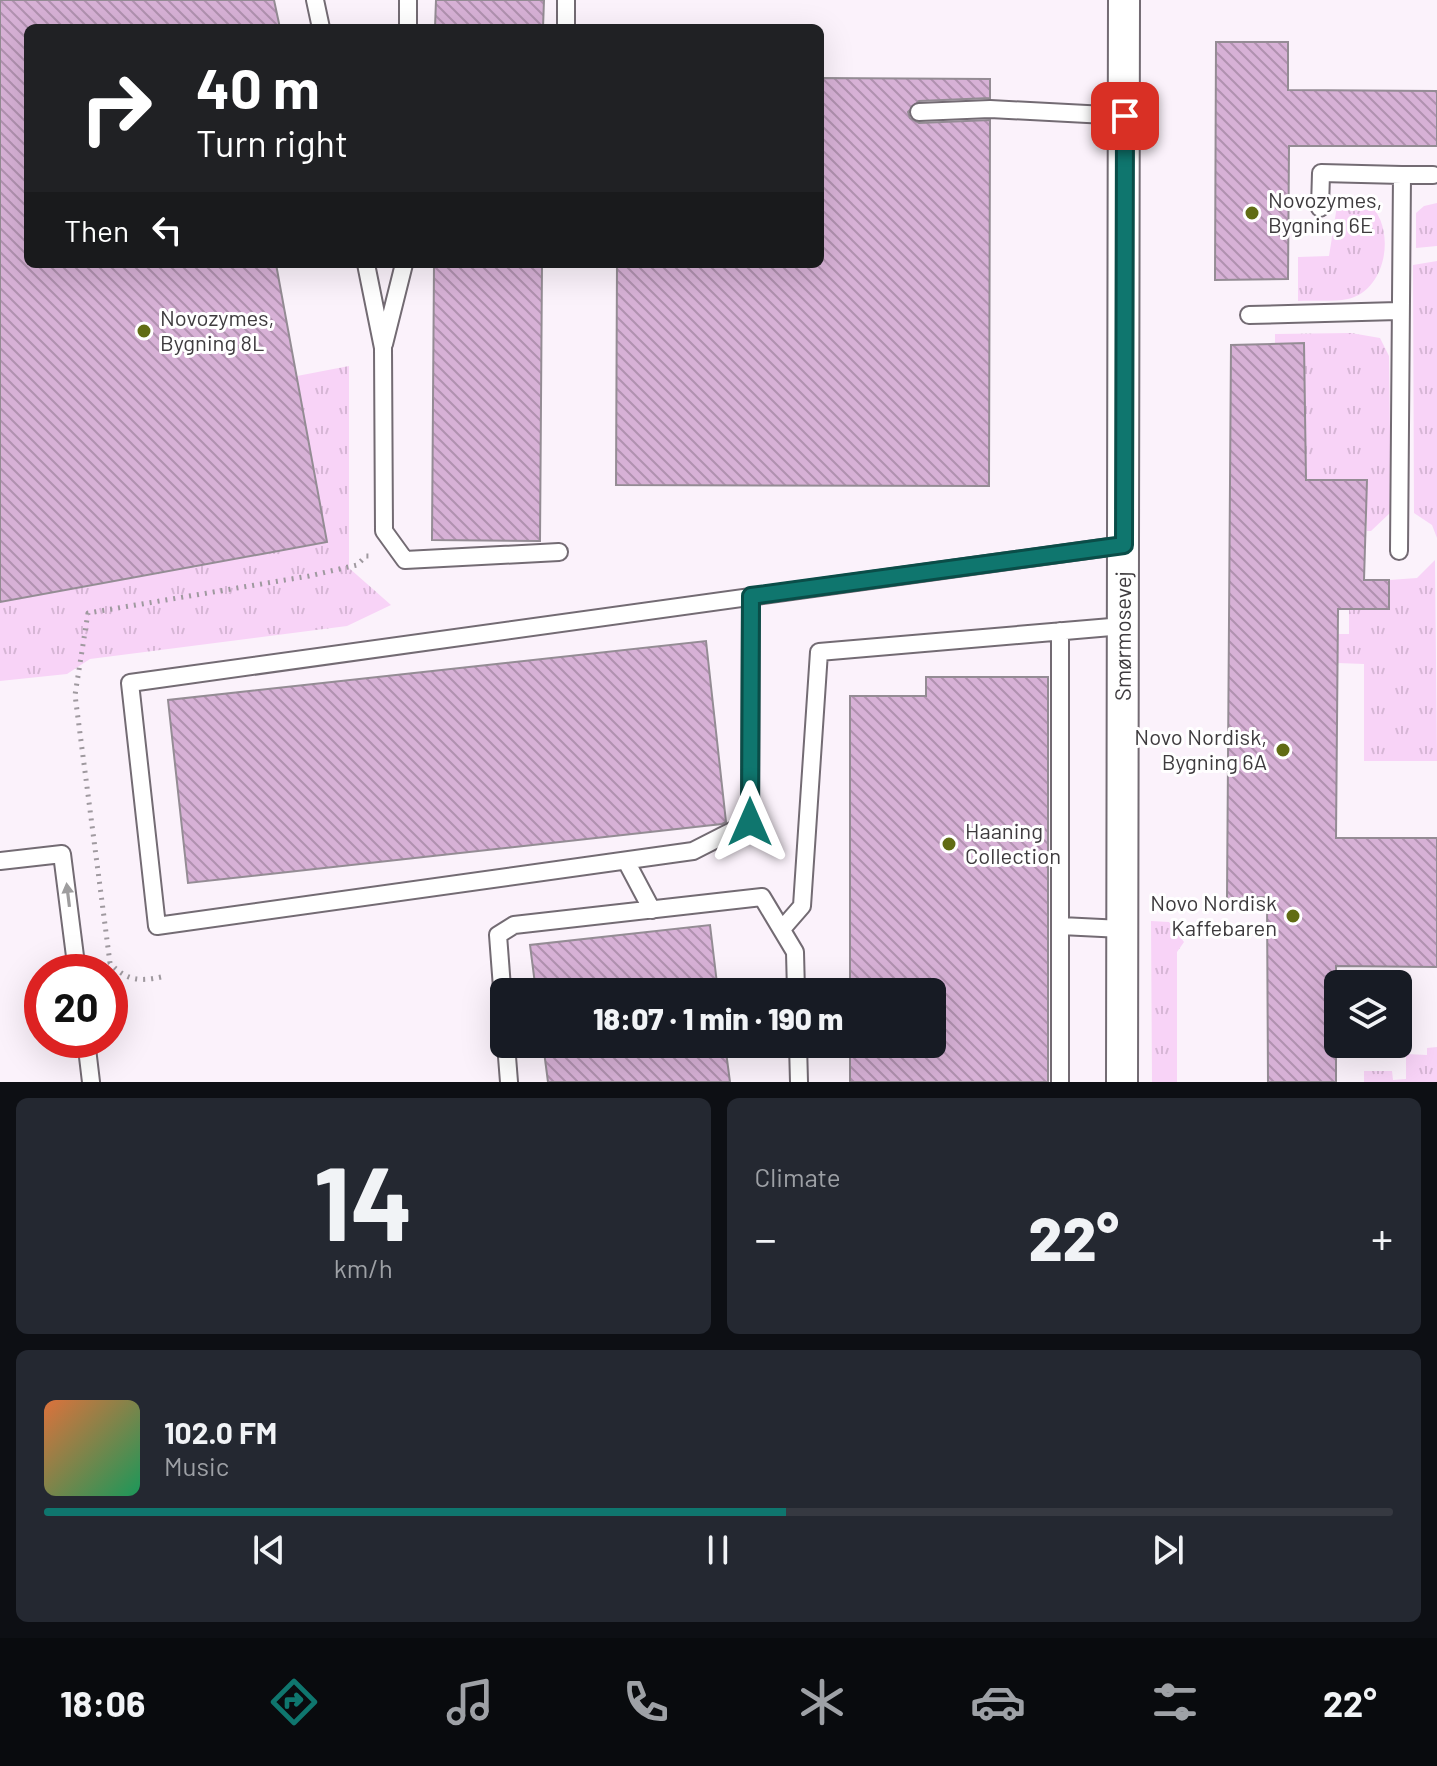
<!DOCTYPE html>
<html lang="en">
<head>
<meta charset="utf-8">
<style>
  body { margin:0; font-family:Barlow,sans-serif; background:#242831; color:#f1f3f6; height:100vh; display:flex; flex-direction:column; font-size:30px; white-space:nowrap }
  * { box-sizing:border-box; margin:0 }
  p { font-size:26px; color:#9ea1a6 }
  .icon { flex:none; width:44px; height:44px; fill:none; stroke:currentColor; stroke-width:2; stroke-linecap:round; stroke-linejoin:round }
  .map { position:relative; height:1082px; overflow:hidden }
  .side { display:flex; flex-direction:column; gap:16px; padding:16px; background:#0d0f14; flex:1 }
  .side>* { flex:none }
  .banner { position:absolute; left:24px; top:24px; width:800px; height:244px; border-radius:12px; box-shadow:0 8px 32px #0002; background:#202124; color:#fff; overflow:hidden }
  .buttons { position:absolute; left:1324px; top:970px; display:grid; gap:16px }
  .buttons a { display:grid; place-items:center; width:88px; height:88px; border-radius:12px; background:#171b24; box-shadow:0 8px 32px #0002; font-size:40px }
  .speed { position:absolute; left:24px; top:954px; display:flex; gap:16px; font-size:40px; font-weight:700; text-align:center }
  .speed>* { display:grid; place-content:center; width:104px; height:104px; border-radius:50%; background:#171b24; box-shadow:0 8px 32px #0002; line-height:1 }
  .speed .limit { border:12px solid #d22; background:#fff; color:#111 }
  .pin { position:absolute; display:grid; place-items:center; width:68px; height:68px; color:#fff; margin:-34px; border-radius:16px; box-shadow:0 4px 12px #0006 }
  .me { position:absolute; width:88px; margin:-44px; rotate:0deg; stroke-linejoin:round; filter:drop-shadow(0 0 6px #0008) }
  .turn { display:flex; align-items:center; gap:28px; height:168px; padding:0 40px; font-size:36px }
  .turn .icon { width:104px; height:104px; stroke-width:2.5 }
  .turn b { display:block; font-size:56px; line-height:68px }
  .then { display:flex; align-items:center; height:76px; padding:0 40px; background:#0003; gap:16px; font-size:30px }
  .big { font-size:60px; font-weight:800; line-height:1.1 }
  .side .tile { flex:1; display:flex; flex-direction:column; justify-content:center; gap:12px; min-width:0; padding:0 28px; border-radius:12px; background:#242831 }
  .side .dial { align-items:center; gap:0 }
  .dial b { font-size:104px; line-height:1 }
  .song { display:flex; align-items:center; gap:24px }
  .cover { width:96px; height:96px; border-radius:12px; background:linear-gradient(135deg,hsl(20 70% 55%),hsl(150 70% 35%)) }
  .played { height:8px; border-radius:4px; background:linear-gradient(90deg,#0f766e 55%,#363941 55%) }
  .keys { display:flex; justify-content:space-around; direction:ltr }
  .heat { display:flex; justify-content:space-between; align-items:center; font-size:44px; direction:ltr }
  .side .tiles { flex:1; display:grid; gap:16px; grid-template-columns:1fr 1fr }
  .tile:last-child { grid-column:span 2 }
  .trip { position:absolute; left:490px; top:978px; width:456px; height:80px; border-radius:12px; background:#171b24; box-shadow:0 8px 32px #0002; font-weight:800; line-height:80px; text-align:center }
  .tabs { display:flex; height:128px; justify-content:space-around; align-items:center; background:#090b0e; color:#9ea1a6 }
  .tabs .icon { width:56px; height:56px }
  .tabs .selected { color:#0f766e }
  .tabs b { font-size:36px; color:#f1f3f6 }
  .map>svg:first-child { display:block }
  .grass { fill:url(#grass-tufts) }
  .building { fill:url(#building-back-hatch); stroke:#948c94; stroke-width:2 }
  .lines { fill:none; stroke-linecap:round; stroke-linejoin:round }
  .lane-casing { stroke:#736b73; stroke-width:20 }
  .street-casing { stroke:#736b73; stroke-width:34 }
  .path { stroke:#9f999f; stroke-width:5; stroke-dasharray:2 6; stroke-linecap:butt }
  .lane { stroke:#fff; stroke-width:16 }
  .street { stroke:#fff; stroke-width:30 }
  .oneway { fill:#9e9d9e }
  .route-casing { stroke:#0a4d48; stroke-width:20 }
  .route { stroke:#0f766e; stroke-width:14 }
  .poi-dot { fill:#616c14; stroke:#fff; stroke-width:3 }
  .labels { text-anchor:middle; stroke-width:6; stroke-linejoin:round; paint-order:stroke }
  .poi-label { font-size:22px; fill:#3e3b3e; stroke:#fff; text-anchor:start }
  .street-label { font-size:22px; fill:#3e3b3e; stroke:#fff }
</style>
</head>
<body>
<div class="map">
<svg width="1437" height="1082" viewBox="0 0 1437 1082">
  <defs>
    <pattern id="grass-tufts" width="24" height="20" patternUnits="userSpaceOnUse" patternTransform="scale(2)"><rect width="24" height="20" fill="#f8d3f7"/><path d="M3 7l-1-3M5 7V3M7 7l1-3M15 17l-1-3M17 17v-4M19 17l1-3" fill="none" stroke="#d6b6d5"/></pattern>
    <pattern id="building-back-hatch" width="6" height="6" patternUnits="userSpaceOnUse" patternTransform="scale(2)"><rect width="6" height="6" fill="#d7b1d6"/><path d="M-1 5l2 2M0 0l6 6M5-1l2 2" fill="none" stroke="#b091af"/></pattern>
  </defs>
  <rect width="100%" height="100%" fill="#fbf2fb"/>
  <!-- grass -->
  <path class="grass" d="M 1367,202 C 1397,225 1388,290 1348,299 C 1333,302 1314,300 1298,301 L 1298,257 L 1329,256 L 1337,206 Z
    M 1437,203 L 1437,246 L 1416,248 L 1416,213 L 1424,206 Z
    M 1437,261 L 1437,538 L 1432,525 L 1414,513 L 1413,265 Z
    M 1351,333 L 1380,338 L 1389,356 L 1391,512 L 1371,531 L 1367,531 L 1367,481 L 1306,513 L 1304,344 L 1275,343 L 1275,334 Z
    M 349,366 L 349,568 L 391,605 L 347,626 L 90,659 L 67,674 L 0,681 L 0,602 L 297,376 Z
    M 1435,560 L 1437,761 L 1364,761 L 1364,664 L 1338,663 L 1338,634 L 1349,634 L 1349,609 L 1389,609 L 1389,580 L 1417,578 Z
    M 1151,921 L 1169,922 L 1184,942 L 1177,952 L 1177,1082 L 1152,1082 Z
    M 1437,1047 L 1437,1082 L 1364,1082 L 1364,1071 L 1392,1071 L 1393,1080 L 1406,1079 L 1406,1054 L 1427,1055 L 1427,1048 Z"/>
  <!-- building -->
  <path class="building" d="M 0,0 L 274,0 L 280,28 L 28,28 L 28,264 L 276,264 L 327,542 L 0,602 Z
    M 436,0 L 544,0 L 543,28 L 435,28 Z
    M 1216,42 L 1288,42 L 1288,90 L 1437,91 L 1437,146 L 1289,146 L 1288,279 L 1215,280 Z
    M 820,78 L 990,79 L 990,98 L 919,101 L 908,112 L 910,118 L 919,123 L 990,120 L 989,486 L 616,485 L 617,264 L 820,264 Z
    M 434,264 L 542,264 L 540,541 L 432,540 Z
    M 1304,343 L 1306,480 L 1367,480 L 1364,580 L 1389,580 L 1389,609 L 1338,609 L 1336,838 L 1437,838 L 1437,967 L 1336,966 L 1336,1082 L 1268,1082 L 1267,897 L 1227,899 L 1231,345 Z
    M 706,641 L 726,822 L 722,824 L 188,883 L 168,700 Z
    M 926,677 L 1048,677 L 1048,1082 L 850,1082 L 850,1044 L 932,1044 L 932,992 L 850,992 L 850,696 L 926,696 Z
    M 710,925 L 718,992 L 536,992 L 530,945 Z
    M 543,1044 L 725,1044 L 730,1082 L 548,1082 Z"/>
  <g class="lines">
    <!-- lane casing -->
    <g class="lane-casing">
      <path id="lane" d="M 315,0 L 321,28
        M 408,0 L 408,28
        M 566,0 L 566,28
        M 919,112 L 990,109 L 1125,116
        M 1402,175 L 1433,175
        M 1320,208 L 1321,173 L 1402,175 L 1399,551
        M 366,264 L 383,348 L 384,531 L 405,560 L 559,552
        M 1249,315 L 1398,311
        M 384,344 L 404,264
        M 751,596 L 750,822 L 693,851 L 157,926 L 130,683 L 1124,545
        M 0,861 L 62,854 L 77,972
        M 626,861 L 652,910
        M 1061,926 L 1122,929
        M 782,929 L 802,906 L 819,652 L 1123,626
        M 504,1014 L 498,935 L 514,925 L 762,897 L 795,952 L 796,992
        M 86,1040 L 91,1082
        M 506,1044 L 509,1082
        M 798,1044 L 799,1082
        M 1060,1082 L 1060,631"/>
    </g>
    <!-- street casing -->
    <g class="street-casing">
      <g id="street">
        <path id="s1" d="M 1122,1082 L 1124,0"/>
      </g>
    </g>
    <!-- path -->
    <path class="path" d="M 161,977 C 138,982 126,980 110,963 L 75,695 L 88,613 L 309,576 L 357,565 L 366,556 L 371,556"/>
    <!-- lane -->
    <use href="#lane" class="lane"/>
    <!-- street -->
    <use href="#street" class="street"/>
  </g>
  <!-- one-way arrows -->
  <defs><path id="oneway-solid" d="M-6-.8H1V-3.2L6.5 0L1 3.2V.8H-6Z" transform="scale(2)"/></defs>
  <use class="oneway" href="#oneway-solid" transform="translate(68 895) rotate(-97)"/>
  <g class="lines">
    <!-- route casing -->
    <g class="route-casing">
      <path id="route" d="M 750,822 L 751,596 L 1124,545 L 1125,116"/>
    </g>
    <!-- route -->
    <use href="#route" class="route"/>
  </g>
  <!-- markers -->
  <g class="poi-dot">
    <circle cx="1252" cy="213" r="8"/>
    <circle cx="144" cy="331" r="8"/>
    <circle cx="1283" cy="750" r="8"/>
    <circle cx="949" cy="844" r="8"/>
    <circle cx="1293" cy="916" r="8"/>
  </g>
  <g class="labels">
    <!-- poi labels -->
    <g class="poi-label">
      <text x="1268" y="208">Novozymes,<tspan x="1268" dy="25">Bygning 6E</tspan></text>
      <text x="160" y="326">Novozymes,<tspan x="160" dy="25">Bygning 8L</tspan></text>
      <text x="1267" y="745" text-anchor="end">Novo Nordisk,<tspan x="1267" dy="25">Bygning 6A</tspan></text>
      <text x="965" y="839">Haaning<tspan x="965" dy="25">Collection</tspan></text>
      <text x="1277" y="911" text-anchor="end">Novo Nordisk<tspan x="1277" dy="25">Kaffebaren</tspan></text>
    </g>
    <!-- street labels -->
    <g class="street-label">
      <text dy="8" stroke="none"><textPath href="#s1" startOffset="446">Smørmosevej</textPath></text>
    </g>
  </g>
</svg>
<div class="buttons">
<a><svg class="icon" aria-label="layers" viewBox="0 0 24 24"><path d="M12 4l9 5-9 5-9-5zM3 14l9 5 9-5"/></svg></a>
</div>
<div class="speed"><div class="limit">20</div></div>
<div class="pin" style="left:1125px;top:116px;background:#d93025"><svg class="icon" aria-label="arrive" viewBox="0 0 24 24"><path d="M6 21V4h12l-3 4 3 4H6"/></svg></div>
<svg class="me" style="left:750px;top:822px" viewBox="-20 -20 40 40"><path d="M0-17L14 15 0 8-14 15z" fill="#0f766e" stroke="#fff" stroke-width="4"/></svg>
<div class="trip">18:07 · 1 min · 190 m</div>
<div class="banner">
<div class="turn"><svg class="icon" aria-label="right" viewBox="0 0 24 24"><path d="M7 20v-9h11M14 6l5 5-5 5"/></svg><div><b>40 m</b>Turn right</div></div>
<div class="then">Then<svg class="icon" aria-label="left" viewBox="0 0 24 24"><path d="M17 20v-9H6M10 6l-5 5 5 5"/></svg></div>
</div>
</div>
<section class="side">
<div class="tiles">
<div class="tile dial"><b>14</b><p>km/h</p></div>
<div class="tile"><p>Climate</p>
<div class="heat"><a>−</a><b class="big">22°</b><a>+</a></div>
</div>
<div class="tile">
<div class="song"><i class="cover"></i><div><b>102.0 FM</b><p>Music</p></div></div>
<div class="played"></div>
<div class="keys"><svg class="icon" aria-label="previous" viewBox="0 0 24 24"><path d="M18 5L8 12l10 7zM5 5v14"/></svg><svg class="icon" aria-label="pause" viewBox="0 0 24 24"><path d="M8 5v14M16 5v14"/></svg><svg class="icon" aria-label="next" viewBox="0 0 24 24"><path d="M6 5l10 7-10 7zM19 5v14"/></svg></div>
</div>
</div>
</section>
<nav class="tabs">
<b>18:06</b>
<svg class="icon selected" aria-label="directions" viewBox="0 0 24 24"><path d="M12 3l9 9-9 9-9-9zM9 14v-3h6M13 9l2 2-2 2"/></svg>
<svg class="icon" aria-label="music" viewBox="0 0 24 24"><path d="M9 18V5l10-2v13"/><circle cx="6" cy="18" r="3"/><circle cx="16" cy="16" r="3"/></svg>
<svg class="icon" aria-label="phone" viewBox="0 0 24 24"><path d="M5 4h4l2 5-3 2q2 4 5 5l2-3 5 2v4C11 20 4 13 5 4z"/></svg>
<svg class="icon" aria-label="climate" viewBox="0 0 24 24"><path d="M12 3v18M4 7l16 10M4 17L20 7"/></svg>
<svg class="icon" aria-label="car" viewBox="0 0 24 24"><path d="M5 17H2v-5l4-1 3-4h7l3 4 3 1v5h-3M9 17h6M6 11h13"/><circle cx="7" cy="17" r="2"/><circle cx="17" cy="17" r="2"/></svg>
<svg class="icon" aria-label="filters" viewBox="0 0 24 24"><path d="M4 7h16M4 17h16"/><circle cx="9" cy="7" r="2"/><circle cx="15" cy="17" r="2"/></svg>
<b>22°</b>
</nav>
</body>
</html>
